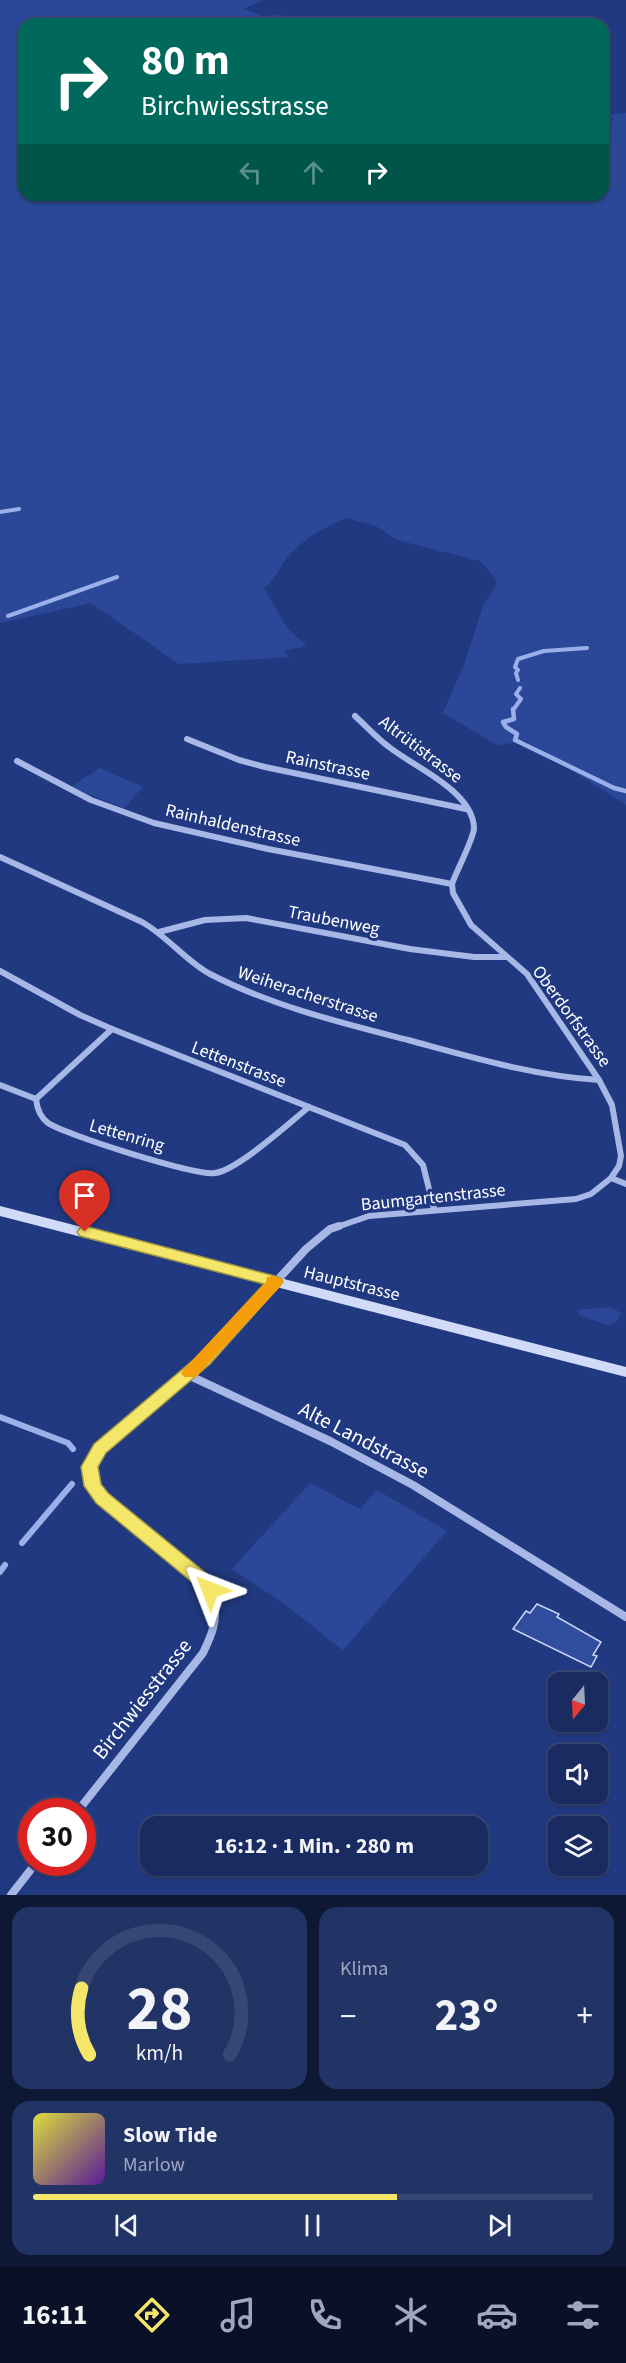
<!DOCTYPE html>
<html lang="de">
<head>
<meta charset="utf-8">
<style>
  body { margin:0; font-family:"Source Sans 3",sans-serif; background:#236; color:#f1f3f6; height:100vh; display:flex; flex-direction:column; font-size:22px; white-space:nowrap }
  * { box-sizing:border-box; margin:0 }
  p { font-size:20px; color:#9fa7bd }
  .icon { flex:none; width:33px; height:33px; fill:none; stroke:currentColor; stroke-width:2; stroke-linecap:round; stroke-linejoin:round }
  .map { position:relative; height:1895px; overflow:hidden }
  .drawer { display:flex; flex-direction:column; gap:12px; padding:12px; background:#0e1835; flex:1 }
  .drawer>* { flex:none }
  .hud { position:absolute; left:18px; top:18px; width:591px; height:183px; border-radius:18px; box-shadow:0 2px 4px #0004,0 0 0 2px #374775; background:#00695c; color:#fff; overflow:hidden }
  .needle { width:39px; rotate:198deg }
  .buttons { position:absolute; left:548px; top:1672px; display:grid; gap:12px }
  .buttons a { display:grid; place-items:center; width:60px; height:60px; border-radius:12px; background:#192b60; box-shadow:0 2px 4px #0004,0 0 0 2px #374775; font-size:30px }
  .speed { position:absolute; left:18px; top:1798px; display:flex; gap:12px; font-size:30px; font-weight:700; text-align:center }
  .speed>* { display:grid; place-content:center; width:78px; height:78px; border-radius:50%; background:#192b60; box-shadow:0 2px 4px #0004,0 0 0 2px #374775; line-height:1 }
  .speed .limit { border:9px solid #d22; background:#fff; color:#111 }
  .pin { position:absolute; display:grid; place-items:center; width:51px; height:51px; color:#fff; margin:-62px -26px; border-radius:50% 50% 50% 0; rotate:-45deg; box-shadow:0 0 6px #0007 }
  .pin .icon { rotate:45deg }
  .me { position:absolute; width:66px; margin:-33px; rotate:315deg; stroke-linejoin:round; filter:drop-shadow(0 0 4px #0008) }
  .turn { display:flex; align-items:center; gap:21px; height:126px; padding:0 24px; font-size:27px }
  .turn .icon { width:78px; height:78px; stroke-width:2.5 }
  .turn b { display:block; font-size:42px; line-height:51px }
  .lanes { display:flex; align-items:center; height:57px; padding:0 24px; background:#0003; justify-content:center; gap:30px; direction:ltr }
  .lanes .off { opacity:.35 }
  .big { font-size:45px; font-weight:700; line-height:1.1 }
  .drawer .card { flex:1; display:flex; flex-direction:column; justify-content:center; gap:9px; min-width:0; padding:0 21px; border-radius:18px; background:#236 }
  .drawer .dial { align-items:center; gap:0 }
  .dial svg { height:156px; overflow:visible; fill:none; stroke:#374775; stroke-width:7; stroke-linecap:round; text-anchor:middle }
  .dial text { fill:#f1f3f6; stroke:none }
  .song { display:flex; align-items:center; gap:18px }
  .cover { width:72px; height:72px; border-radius:9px; background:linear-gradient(135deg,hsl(60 70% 55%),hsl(270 70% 35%)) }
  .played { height:6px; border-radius:3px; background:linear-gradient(90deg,#f4e669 65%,#374775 65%) }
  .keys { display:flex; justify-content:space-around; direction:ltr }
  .heat { display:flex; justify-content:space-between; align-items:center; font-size:33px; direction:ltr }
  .drawer .tiles { flex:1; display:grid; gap:12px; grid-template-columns:1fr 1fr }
  .card:last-child { grid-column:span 2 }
  .trip { position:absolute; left:140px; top:1816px; width:348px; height:60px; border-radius:18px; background:#192b60; box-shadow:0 2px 4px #0004,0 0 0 2px #374775; font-weight:700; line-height:60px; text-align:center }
  .tab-bar { display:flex; height:96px; justify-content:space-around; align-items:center; background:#0a1126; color:#9fa7bd }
  .tab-bar .icon { width:42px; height:42px }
  .tab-bar .on { color:#f4e669 }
  .tab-bar b { font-size:27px; color:#f1f3f6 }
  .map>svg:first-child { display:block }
  .green { fill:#2b4898 }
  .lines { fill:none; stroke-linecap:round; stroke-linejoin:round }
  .stream-far2 { stroke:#9bb0e9; stroke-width:4 }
  .stream-far1 { stroke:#9bb0e9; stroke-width:4.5 }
  .stream { stroke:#9bb0e9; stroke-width:6 }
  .building { fill:#314d9d; stroke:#cbd6f6; stroke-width:1.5 }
  .street-far1 { stroke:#a7b8e7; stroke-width:6 }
  .street { stroke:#a7b8e7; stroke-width:8 }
  .secondary { fill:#d1daf6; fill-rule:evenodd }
  .route { fill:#f4e669; stroke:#9f9644; stroke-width:1.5 }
  .slow { fill:#f59e0b }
  .labels { text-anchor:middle; stroke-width:6; stroke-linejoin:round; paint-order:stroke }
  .street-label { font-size:18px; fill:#fff; stroke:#213980 }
  .near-street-label { font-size:21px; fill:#fff; stroke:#213980 }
</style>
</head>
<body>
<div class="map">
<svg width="626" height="1895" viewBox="0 0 626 1895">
  <rect width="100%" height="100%" fill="#213980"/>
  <!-- green -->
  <path class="green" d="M 0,0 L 263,0 L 243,9 L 262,16 L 281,15 L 294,24 L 24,24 L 24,195 L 603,195 L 603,126 L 615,119 L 603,115 L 626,113 L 626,805 L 526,741 L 497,745 L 443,713 L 464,665 L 483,606 L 496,585 L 495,578 L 480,561 L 397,540 L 376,526 L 346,518 C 323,528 304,538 287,558 C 279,568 275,580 264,588 L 287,628 L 307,646 L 283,651 L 289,657 L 179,664 L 91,603 L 0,623 Z
    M 100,768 L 143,787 L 124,808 L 71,787 Z
    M 611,1307 L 621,1313 L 616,1322 L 608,1325 L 579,1315 L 578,1310 Z
    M 310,1483 L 360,1509 L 377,1490 L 447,1531 L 343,1650 L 280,1601 L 232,1569 Z"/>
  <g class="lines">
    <!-- stream-far2 -->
    <path class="stream-far2" d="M 0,512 L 19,509
      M 8,616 L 117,577
      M 518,680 L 516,673 L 518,670 L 515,667 L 518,659 L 544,651 L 587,648
      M 513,710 L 521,699 L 516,694 L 520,688"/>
    <!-- stream-far1 -->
    <path class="stream-far1" d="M 513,709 L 514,719 L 503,722 L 506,727 L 517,734 L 515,740 L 614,788 L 626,791"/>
    <!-- stream -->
    <path class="stream" d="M 0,1417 L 68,1443 L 73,1449
      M 22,1543 L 72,1484
      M 0,1572 L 5,1565"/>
  </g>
  <!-- building -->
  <path class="building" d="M 537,1604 L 559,1614 L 557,1617 L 601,1642 L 593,1655 L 597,1656 L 591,1667 L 513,1629 L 526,1611 L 530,1613 Z"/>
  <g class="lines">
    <!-- street-far1 -->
    <path class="street-far1" d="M 355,716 C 366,726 377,738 389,747 C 414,767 473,791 474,828 C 474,838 456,872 452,884 L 453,893 L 471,925 L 527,974 L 599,1080 L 612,1105 L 621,1156 L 619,1166 L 611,1178 L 626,1184
      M 187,739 L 239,760 L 265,767 L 466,809
      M 17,761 L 91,800 L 154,823 L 268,849 L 452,884
      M 0,857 L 142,922 C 167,936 187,962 210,974 C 272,1006 342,1023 408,1040 C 471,1057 534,1076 599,1080
      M 159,932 L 205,920 L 246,918 L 410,949 L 474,957 L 505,957
      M 0,971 L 80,1015 L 112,1029 L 405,1145 L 423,1165 L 434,1209
      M 112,1029 L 36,1099 C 37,1108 40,1117 48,1123 C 66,1135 195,1176 215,1173 C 238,1170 289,1123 309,1107
      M 0,1085 L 36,1099
      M 334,1228 L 369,1216 L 576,1199 L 591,1194 L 611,1178"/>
    <!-- street -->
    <path class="street" d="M 188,1375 L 330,1441 L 413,1485 L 626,1617
      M 77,1812 L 203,1653 C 210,1638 218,1622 214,1605 C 204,1556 94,1516 90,1474 C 89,1464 95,1456 100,1449 L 204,1360 L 306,1249 L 330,1229 L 339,1226
      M 11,1895 L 36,1863"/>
    <!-- secondary -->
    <path class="secondary" d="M 0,1206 L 626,1367 L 626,1377 L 0,1216 Z"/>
  </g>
  <!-- route -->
  <path class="route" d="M 85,1226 L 275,1276 L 281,1278 L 283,1282 L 210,1364 L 106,1453 L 98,1467 L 101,1484 L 108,1493 L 206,1573 L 219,1590 L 217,1595 C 205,1599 201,1592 193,1583 L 96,1503 L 84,1486 L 81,1467 L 94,1444 L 198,1356 L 264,1284 L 80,1236 L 77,1232 L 80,1228 Z"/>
  <!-- slow -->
  <path class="slow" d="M 273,1276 L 281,1278 L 283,1282 L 281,1286 L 196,1377 L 184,1377 L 181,1373 L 184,1369 L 266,1282 L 267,1277 Z"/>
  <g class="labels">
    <!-- street labels -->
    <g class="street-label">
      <text transform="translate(421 749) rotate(37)" y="6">Altrütistrasse</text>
      <text transform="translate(328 765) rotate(12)" y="6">Rainstrasse</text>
      <text transform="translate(233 825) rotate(13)" y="6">Rainhaldenstrasse</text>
      <text transform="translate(334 920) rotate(11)" y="6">Traubenweg</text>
      <text transform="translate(308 994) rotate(18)" y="6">Weiheracherstrasse</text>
      <text transform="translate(572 1016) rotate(54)" y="6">Oberdorfstrasse</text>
      <text transform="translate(239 1064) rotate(21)" y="6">Lettenstrasse</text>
      <text transform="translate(127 1135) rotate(16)" y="6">Lettenring</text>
      <text transform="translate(433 1197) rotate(-6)" y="6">Baumgartenstrasse</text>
      <text transform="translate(352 1283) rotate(14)" y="6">Hauptstrasse</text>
    </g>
    <!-- near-street labels -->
    <g class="near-street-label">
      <text transform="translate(364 1440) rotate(27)" y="7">Alte Landstrasse</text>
      <text transform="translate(142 1699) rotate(-52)" y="7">Birchwiesstrasse</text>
    </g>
  </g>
</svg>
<div class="buttons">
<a><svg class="needle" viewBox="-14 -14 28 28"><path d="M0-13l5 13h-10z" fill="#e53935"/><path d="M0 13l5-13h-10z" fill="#9fa7bd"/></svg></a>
<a><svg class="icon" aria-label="sound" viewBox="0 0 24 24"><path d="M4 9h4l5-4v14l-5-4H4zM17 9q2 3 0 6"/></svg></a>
<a><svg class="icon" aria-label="layers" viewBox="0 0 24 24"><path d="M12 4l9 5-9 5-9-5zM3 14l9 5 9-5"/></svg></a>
</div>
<div class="speed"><div class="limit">30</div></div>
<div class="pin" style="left:85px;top:1232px;background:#d93025"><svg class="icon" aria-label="arrive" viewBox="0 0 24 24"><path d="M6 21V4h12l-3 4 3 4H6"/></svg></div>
<svg class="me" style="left:210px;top:1590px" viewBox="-20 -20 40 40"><path d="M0-17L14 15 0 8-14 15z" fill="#f4e669" stroke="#fff" stroke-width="4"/></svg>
<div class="trip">16:12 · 1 Min. · 280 m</div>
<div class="hud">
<div class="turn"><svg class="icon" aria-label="right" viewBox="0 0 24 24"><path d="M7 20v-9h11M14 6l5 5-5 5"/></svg><div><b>80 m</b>Birchwiesstrasse</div></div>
<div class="lanes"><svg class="icon off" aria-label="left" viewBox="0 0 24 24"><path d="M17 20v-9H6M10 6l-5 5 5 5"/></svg><svg class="icon off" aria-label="ahead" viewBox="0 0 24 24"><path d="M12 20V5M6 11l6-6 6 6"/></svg><svg class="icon" aria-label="right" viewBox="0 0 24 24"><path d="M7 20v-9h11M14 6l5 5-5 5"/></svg></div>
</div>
</div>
<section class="drawer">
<div class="tiles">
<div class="card dial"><svg viewBox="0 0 100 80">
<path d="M14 69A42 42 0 1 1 86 69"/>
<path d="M14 69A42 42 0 0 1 10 35" stroke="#f4e669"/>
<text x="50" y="56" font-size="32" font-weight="700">28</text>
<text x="50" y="72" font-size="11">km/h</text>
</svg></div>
<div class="card"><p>Klima</p>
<div class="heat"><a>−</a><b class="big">23°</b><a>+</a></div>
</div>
<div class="card">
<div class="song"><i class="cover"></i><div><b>Slow Tide</b><p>Marlow</p></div></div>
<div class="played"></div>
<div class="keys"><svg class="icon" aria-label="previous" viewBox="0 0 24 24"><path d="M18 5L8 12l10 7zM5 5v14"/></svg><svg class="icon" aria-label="pause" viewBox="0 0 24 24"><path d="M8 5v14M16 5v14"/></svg><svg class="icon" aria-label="next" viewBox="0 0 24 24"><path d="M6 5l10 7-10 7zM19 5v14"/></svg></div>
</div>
</div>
</section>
<nav class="tab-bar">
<b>16:11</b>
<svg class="icon on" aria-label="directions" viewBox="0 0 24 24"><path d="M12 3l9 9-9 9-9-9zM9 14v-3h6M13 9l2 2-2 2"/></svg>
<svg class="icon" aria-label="music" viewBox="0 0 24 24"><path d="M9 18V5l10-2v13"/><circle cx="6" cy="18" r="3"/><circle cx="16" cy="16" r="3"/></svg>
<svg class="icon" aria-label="phone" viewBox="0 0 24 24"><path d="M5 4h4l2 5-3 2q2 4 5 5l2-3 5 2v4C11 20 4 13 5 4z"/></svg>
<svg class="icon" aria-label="climate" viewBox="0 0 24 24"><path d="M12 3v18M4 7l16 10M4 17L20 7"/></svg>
<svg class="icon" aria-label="car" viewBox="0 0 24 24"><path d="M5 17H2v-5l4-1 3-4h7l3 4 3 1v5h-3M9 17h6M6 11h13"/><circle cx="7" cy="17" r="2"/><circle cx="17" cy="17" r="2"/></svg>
<svg class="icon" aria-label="filters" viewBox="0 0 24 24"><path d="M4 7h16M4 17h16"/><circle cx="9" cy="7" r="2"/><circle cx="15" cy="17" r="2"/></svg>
</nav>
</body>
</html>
